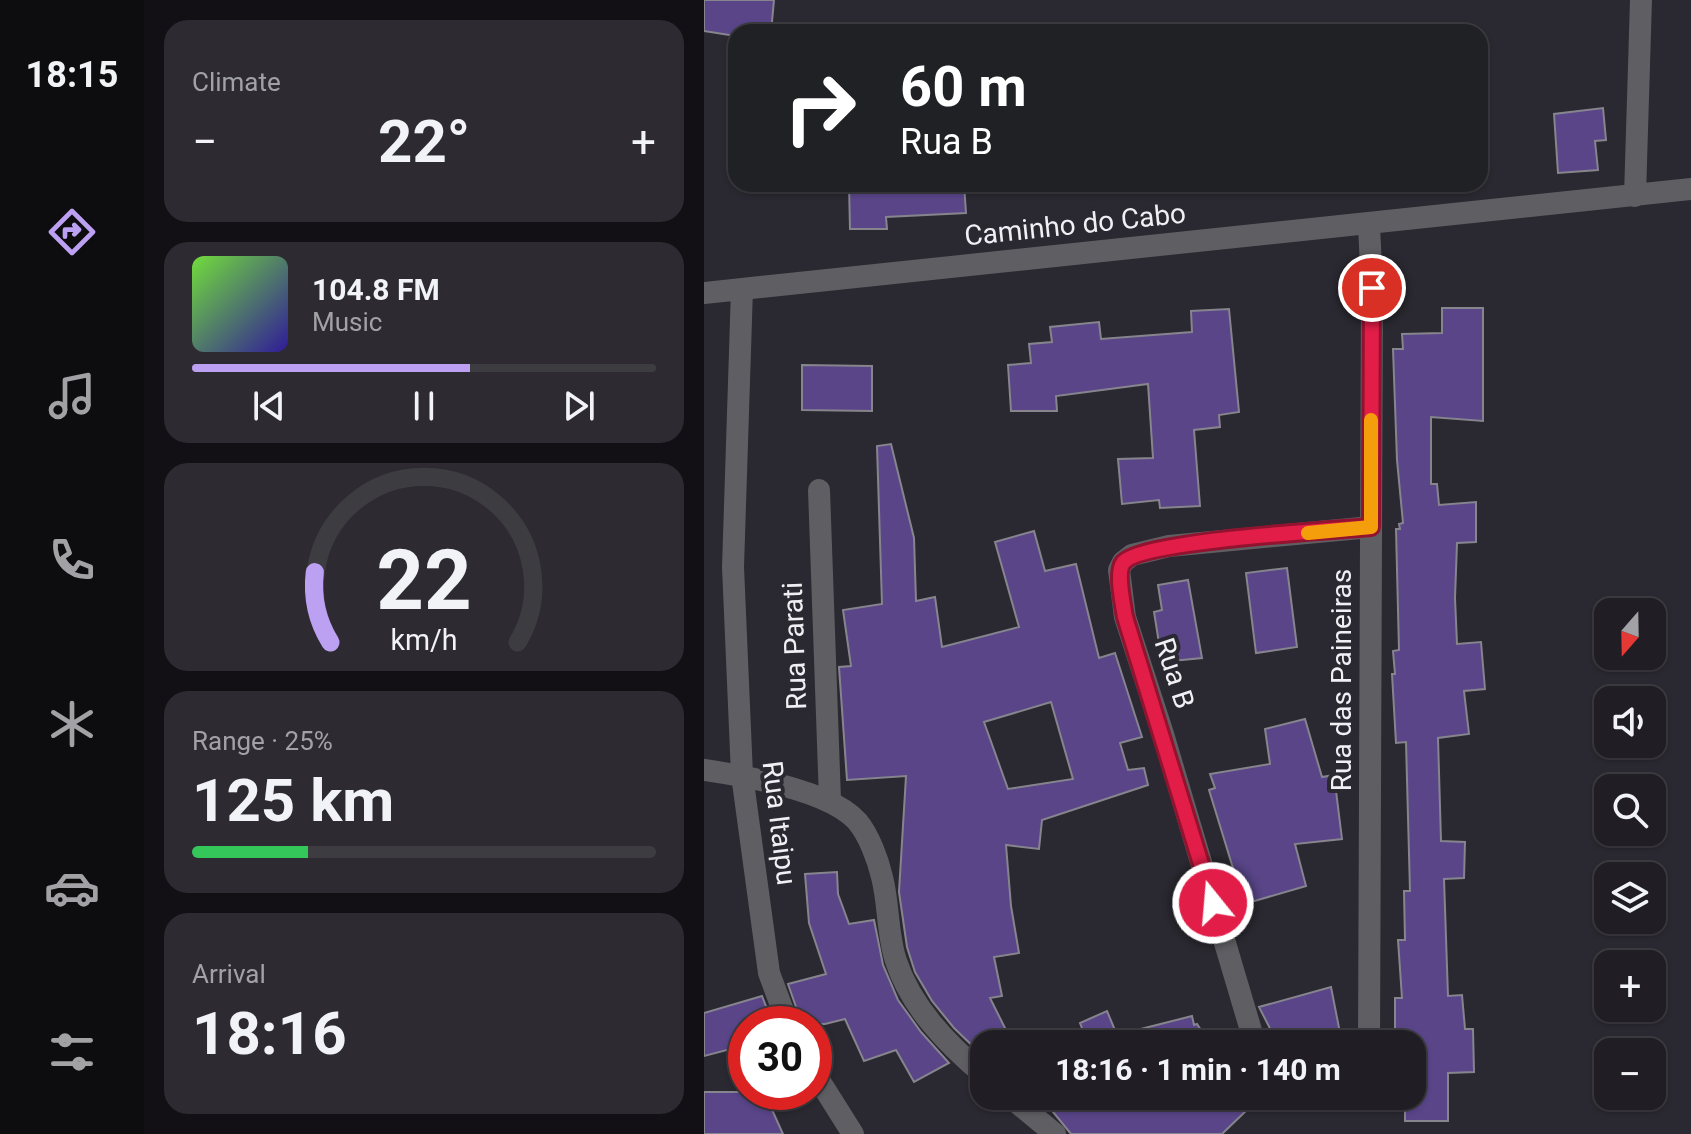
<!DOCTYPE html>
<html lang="en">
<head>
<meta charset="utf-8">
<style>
  body { margin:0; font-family:Roboto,sans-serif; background:#2d2b31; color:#f1f3f6; height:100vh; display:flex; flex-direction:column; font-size:30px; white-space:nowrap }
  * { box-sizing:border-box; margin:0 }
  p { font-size:26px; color:#a2a2a6 }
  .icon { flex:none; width:44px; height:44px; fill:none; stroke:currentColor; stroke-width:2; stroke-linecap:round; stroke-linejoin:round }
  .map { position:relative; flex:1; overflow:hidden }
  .panel { display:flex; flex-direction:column; gap:20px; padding:20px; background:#121014; width:560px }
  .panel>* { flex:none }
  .top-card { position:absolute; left:24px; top:24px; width:760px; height:168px; border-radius:24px; box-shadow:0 2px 6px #0004,0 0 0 2px #3d3c41; background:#202124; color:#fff; overflow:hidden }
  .needle { width:52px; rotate:200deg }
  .tools { position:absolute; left:890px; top:598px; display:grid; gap:16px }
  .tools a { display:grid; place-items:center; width:72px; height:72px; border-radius:16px; background:#201e24; box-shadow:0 2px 6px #0004,0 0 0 2px #3d3c41; font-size:40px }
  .speed { position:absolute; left:24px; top:1006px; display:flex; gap:16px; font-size:40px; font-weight:700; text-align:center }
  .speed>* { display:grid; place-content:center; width:104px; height:104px; border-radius:50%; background:#201e24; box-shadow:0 2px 6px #0004,0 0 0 2px #3d3c41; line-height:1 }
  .speed .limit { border:12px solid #d22; background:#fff; color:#111 }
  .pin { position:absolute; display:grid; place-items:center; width:68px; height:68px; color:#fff; margin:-34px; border:4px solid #fff; border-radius:50%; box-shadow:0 2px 8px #0007 }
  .me { position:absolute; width:88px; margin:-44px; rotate:343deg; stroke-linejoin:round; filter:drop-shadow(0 0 6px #0008) }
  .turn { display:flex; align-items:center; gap:28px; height:168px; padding:0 40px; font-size:36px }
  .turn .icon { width:104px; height:104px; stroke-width:2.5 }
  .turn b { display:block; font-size:56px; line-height:68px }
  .big { font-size:60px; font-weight:700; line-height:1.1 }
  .panel .card { flex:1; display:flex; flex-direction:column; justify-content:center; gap:12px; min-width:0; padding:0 28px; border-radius:24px; background:#2d2b31 }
  .panel .dial { align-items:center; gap:0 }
  .dial svg { height:208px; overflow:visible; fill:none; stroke:#3d3c41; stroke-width:7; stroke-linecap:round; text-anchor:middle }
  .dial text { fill:#f1f3f6; stroke:none }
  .song { display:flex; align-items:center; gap:24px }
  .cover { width:96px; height:96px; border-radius:12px; background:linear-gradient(135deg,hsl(100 70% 55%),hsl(250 70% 35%)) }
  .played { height:8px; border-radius:4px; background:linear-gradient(90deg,#bca0f2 60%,#3d3c41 60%) }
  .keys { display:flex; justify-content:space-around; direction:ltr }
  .heat { display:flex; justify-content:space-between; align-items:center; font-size:44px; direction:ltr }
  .charge { height:12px; border-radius:6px; background:linear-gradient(90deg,#34c759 25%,#3d3c41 0) }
  .trip { position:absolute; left:266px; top:1030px; width:456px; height:80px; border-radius:24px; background:#201e24; box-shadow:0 2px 6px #0004,0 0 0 2px #3d3c41; font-weight:700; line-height:80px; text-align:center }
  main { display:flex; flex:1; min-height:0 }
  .tab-bar { display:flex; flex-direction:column; width:144px; justify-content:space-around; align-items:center; background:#0d0c0e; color:#a2a2a6 }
  .tab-bar .icon { width:56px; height:56px }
  .tab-bar .selected { color:#bca0f2 }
  .tab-bar b { font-size:36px; color:#f1f3f6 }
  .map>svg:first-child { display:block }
  .building { fill:#594588; stroke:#86848d; stroke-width:2; fill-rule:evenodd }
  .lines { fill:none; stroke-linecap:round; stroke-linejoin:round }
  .minor { stroke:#5f5e62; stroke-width:22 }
  .route-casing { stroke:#92132f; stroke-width:20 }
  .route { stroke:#e11d48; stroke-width:14 }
  .slow { stroke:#f59e0b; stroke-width:14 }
  .labels { text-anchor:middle; stroke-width:8; stroke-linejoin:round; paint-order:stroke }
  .street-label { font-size:28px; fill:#f0eff4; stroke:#2a2830 }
</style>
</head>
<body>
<main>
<nav class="tab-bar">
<b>18:15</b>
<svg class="icon selected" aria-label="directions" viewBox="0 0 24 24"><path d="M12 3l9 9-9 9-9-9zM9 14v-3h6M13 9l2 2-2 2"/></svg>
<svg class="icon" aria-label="music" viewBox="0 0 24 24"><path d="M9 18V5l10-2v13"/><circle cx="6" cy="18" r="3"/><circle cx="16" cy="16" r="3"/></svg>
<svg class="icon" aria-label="phone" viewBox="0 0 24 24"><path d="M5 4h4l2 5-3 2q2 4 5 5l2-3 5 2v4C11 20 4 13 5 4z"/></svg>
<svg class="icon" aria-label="climate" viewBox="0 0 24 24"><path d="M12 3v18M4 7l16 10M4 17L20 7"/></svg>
<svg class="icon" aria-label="car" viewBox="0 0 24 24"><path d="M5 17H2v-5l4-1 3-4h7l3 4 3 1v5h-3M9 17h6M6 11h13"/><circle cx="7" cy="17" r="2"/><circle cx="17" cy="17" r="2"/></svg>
<svg class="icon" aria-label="filters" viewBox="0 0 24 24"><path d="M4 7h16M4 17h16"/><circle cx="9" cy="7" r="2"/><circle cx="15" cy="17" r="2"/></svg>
</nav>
<section class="panel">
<div class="card"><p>Climate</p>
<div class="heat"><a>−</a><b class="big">22°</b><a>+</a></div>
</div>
<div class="card">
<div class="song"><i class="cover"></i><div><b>104.8 FM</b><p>Music</p></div></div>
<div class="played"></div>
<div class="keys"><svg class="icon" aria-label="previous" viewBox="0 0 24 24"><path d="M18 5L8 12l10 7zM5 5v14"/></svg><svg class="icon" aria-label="pause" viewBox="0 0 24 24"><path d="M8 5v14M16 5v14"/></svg><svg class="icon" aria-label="next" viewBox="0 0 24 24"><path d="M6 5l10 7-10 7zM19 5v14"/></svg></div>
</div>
<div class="card dial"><svg viewBox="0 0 100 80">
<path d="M14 69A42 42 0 1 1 86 69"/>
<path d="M14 69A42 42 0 0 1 8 42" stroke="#bca0f2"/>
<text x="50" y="56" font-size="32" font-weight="700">22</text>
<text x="50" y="72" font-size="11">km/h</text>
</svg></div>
<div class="card"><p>Range · 25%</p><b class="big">125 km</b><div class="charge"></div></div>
<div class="card"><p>Arrival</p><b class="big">18:16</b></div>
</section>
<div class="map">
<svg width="987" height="1134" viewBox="0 0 987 1134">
  <rect width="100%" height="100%" fill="#2a2830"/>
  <!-- building -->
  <path class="building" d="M 0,0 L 70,0 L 67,32 L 32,32 L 32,36 L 0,31 Z
    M 899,108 L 902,140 L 891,141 L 894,170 L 854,173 L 850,114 Z
    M 145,184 L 260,184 L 262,213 L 182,217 L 183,229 L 146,229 Z
    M 738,308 L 779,308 L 779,421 L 727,417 L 727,484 L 733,484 L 735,505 L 772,502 L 772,542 L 753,543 L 751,598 L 753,644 L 777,642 L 781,689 L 760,691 L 765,734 L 734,738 L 737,841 L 761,842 L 760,878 L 740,879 L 744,996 L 758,995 L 761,1029 L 769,1029 L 770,1072 L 744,1073 L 744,1121 L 701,1121 L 701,1096 L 708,1096 L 708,1044 L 691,1044 L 691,998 L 698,998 L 694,940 L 701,940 L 700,891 L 706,891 L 702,742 L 692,743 L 688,674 L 691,674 L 689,651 L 695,650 L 692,529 L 696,529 L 695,524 L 699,523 L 693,460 L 689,349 L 699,349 L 698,334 L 738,333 Z
    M 525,309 L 535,412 L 515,415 L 516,427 L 490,430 L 496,506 L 456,508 L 455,500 L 418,504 L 414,459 L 449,458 L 444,384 L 352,396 L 353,411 L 307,411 L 304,365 L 327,363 L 325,344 L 348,342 L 346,327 L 395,322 L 397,339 L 488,332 L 487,311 Z
    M 98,365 L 168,366 L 168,411 L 98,410 Z
    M 187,444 L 210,538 L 212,601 L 231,597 L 238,647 L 315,627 L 291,542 L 330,531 L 341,571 L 372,564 L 395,658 L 411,653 L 438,737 L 416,743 L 424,770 L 440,768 L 444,785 L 338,820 L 335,849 L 302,845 L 307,906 L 315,953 L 290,957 L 298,996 L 286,998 L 307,1040 L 300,1044 L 280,1044 L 278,1055 L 250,1028 L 228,1001 L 211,972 L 203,947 L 195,892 L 202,776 L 143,780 L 135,667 L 147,666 L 139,610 L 178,604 L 173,446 ZM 347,702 L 369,779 L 304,789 L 280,722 Z
    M 583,568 L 593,647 L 552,653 L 542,573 Z
    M 484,580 L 498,658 L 458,662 L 450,612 L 458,610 L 454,585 Z
    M 601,719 L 618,777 L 630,775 L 638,839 L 591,844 L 602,886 L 540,904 L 505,790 L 511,788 L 506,774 L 566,764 L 561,729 Z
    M 133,872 L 134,894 L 145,924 L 170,920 L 179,965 L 194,1000 L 217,1032 L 245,1063 L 210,1082 L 192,1050 L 160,1061 L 141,1019 L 121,1024 L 98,1024 L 84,984 L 122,974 L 105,923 L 101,874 Z
    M 627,987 L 637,1038 L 615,1044 L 574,1044 L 555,1007 Z
    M 58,996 L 69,1024 L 42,1024 L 42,1045 L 0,1056 L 0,1013 Z
    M 403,1011 L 413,1035 L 488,1016 L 490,1025 L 493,1024 L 506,1044 L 384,1044 L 376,1023 Z
    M 0,1092 L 60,1092 L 79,1134 L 0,1134 Z
    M 336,1096 L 541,1096 L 547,1106 L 518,1134 L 367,1134 Z"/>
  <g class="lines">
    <!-- minor -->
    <path class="minor" d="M 931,196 L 937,0
      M 665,225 L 668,288 L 665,1044
      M 38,289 L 29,567 L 38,775 L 65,973 L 84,1024
      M 0,293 L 987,189
      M 115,490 L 126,800
      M 0,770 C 41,776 125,790 153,821 C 165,835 174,860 178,877 C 185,904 183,934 192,961 C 207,1007 243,1044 280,1075
      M 551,1044 L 459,734 L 421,617 L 415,570 L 419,562 L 428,555 L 465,546 L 667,527
      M 110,1072 L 149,1134
      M 305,1096 L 351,1134"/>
  </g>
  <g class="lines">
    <!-- route casing -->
    <g class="route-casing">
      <path id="route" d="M 509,903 L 421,617 C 419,605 412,572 419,563 C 435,541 630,530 667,527 L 668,288"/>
    </g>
    <!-- route -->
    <use href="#route" class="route"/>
    <!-- slow -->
    <path class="slow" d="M 604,533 L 667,527 L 667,420"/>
  </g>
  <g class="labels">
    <!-- street labels -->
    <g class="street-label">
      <text transform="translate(371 224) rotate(-6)" y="10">Caminho do Cabo</text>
      <text transform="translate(90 646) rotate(-92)" y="10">Rua Parati</text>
      <text transform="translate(471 673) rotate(72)" y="10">Rua B</text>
      <text transform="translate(637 680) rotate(-90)" y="10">Rua das Paineiras</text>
      <text transform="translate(76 823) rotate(83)" y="10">Rua Itaipu</text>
    </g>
  </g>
</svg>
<div class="tools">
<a><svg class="needle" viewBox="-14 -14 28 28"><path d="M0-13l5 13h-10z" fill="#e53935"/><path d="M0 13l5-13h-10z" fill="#a2a2a6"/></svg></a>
<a><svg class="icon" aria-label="sound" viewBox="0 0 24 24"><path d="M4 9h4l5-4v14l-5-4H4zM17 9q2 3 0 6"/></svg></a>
<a><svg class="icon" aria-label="search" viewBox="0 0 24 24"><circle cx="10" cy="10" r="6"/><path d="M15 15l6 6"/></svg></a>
<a><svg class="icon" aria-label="layers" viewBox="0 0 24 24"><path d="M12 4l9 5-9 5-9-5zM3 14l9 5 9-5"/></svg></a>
<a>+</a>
<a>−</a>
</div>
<div class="speed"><div class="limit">30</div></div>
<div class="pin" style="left:668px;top:288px;background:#d93025"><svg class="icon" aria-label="arrive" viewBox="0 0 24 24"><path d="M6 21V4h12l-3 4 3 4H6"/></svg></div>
<svg class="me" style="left:509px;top:903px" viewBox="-20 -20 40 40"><circle r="17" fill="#e11d48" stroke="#fff" stroke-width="3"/><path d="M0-11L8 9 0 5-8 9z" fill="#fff"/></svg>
<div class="trip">18:16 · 1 min · 140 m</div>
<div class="top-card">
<div class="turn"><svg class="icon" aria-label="right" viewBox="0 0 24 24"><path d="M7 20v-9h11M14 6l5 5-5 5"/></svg><div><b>60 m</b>Rua B</div></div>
</div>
</div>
</main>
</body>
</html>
